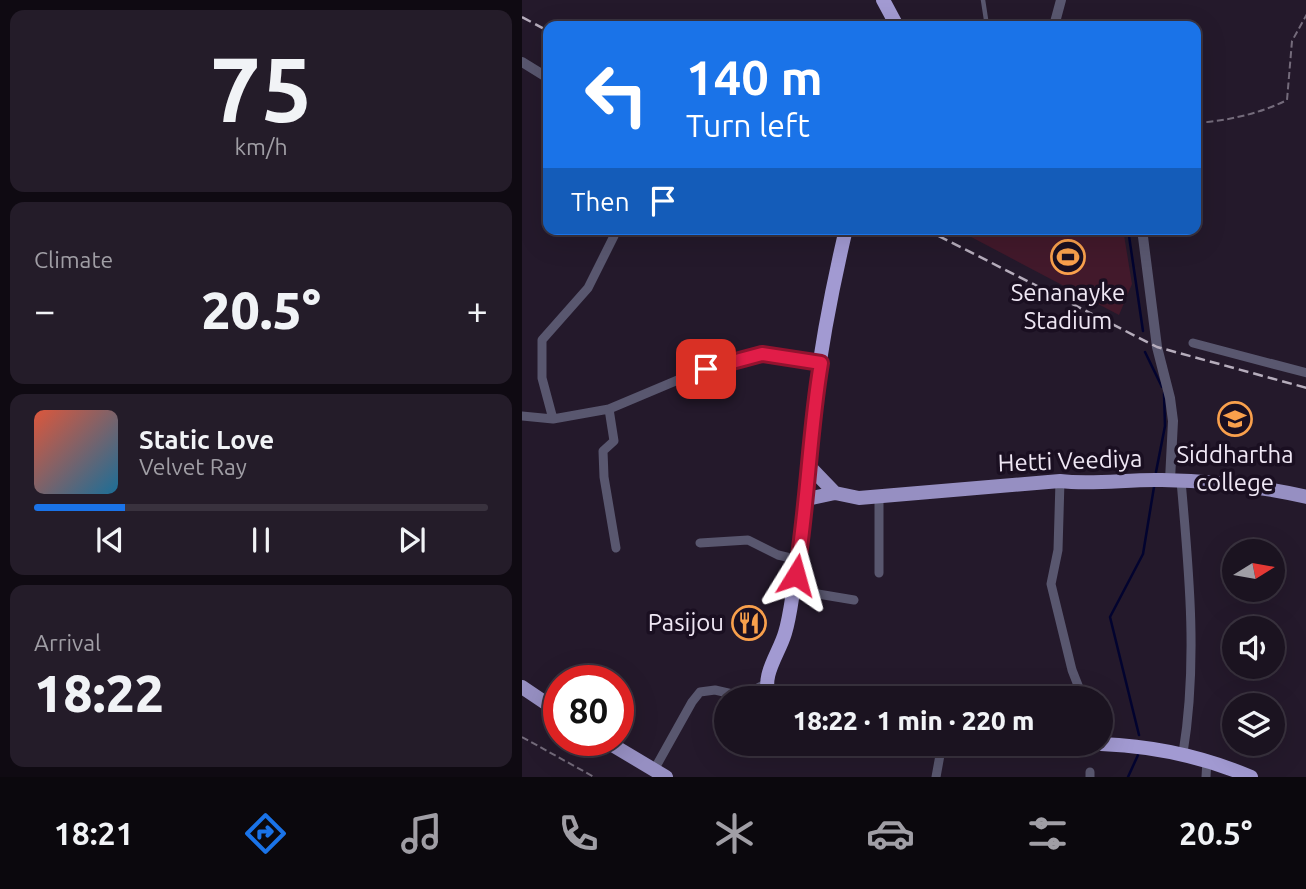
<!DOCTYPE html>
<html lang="en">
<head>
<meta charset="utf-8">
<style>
  body { margin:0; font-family:Ubuntu,sans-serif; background:#241c29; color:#f1f3f6; height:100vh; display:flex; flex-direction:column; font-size:26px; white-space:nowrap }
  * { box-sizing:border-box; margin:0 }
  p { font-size:23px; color:#a09ea5 }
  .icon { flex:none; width:38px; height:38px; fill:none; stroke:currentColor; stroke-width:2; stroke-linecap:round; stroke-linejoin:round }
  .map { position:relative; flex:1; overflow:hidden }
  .drawer { display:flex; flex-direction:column; gap:10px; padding:10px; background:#0f0a12; width:522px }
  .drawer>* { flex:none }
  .banner { position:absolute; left:21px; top:21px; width:658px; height:214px; border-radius:14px; box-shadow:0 7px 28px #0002,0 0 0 2px #39323e; background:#1a73e8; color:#fff; overflow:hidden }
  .needle { width:46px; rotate:79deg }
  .buttons { position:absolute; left:700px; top:539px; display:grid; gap:14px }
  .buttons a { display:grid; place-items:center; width:63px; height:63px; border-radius:50%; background:#1b1320; box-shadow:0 7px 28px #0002,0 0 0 2px #39323e; font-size:35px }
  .speed { position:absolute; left:21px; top:665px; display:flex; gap:14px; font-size:35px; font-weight:700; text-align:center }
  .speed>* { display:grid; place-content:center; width:91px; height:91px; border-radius:50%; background:#1b1320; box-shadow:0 7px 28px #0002,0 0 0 2px #39323e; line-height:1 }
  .speed .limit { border:10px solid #d22; background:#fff; color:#111 }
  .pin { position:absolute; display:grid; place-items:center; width:60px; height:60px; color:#fff; margin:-30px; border-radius:14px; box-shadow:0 4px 10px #0006 }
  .me { position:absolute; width:77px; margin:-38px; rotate:8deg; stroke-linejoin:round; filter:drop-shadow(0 0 5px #0008) }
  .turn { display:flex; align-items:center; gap:24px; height:147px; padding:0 28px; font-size:32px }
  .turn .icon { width:91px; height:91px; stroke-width:2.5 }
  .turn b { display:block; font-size:49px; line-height:60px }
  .then { display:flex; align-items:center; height:66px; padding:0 28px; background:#0003; gap:14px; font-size:26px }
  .big { font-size:52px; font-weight:800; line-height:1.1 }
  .drawer .tile { flex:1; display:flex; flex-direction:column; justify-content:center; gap:10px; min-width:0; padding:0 24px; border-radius:14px; background:#241c29 }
  .drawer .dial { align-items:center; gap:0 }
  .dial b { font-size:91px; line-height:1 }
  .song { display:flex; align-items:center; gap:21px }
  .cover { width:84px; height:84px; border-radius:10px; background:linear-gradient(135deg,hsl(10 70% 55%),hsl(200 70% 35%)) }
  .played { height:7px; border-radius:4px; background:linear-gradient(90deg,#1a73e8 20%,#39323e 20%) }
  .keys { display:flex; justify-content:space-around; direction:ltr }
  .heat { display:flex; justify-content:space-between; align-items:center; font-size:38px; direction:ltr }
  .trip { position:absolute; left:192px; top:686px; width:399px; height:70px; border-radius:35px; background:#1b1320; box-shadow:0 7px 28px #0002,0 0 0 2px #39323e; font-weight:800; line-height:70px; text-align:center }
  .dock { display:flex; height:112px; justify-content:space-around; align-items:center; background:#0b080d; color:#a09ea5 }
  .dock .icon { width:49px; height:49px }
  .dock .current { color:#1a73e8 }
  .dock b { font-size:32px; color:#f1f3f6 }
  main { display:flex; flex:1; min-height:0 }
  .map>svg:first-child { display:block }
  .green { fill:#42192b }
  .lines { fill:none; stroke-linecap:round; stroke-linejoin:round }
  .stream { stroke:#02032f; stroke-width:2.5 }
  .path { stroke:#746b7b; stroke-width:2; stroke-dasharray:7 3.5; stroke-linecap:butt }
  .service { stroke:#59576f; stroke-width:4.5 }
  .minor { stroke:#59576f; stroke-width:9 }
  .tertiary { stroke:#59576f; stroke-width:10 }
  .primary { stroke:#968fc2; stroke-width:14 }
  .trunk { stroke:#a29ad2; stroke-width:14 }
  .rail { stroke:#b6adbc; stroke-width:2.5; stroke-dasharray:10 5; stroke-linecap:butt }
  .route-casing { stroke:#92132f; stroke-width:18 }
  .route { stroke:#e11d48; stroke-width:12 }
  .labels { text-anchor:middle; stroke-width:7; stroke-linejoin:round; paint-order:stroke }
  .poi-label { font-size:24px; fill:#efe7f4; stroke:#1a0f21 }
  .street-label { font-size:24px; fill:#efe7f4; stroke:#1a0f21 }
</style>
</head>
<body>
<main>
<section class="drawer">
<div class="tile dial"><b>75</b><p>km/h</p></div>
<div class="tile"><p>Climate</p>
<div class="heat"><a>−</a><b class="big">20.5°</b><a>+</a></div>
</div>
<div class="tile">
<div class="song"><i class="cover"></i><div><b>Static Love</b><p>Velvet Ray</p></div></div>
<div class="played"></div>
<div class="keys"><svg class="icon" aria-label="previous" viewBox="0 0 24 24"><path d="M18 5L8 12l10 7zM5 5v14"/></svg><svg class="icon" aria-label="pause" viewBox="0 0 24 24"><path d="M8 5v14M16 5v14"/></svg><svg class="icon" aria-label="next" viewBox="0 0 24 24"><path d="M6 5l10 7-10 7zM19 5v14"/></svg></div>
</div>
<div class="tile"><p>Arrival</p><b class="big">18:22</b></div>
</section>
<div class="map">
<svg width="785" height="777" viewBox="0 0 785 777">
  <rect width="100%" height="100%" fill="#24192b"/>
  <!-- green -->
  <path class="green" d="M 434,229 L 601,229 L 610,284 L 597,315 Z"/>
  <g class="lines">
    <!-- stream -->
    <path class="stream" d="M 606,229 L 621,331
      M 623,352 L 640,387
      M 634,472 L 643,426 L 642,393
      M 617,735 L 588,617 L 621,554 L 632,487
      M 606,777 L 616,755"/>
    <!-- path -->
    <path class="path" d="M 674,123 C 704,121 737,114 765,100 L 770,41 L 785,14
      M 0,737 L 72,777"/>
    <!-- service -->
    <path class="service" d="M 461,0 L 465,26"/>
    <!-- minor -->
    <path class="minor" d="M 671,343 L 785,373
      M 87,409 L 92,441 L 81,451 L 82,477 L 94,548
      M 0,416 L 31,419 L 87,409 L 163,377 L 204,362 L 240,354 L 299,363
      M 31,419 L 20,378 L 20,340 L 66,288 L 92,236
      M 538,481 L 536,550 L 529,584 L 550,670 L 561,698
      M 659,481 C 667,571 676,663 661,753
      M 357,497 L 357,573
      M 178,543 L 226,540 L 256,555 L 277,560
      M 272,590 L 332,600
      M 221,696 L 245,683
      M 132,770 L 170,702 L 178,692 L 193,690 L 228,698
      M 414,777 L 420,744
      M 568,777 L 568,772
      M 684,777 L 685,760"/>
    <!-- tertiary -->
    <path class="tertiary" d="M 472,26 L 507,24 L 517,26
      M 532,26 L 539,0
      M 0,62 L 26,78
      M 310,229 L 323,234
      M 620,229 L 635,347 L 648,398 L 651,421 L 648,480"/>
    <!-- primary -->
    <path class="primary" d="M 287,466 L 313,493 L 337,498 L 538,481 C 572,485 606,479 640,480 C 688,481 738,486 785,497
      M 285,499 L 313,493
      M 0,687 L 37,712
      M 82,740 L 144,777"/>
    <!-- trunk -->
    <path class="trunk" d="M 361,0 L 375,26
      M 248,698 C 238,676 257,654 263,633 C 267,620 269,605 271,592 C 284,527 285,462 293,396 C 300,341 311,284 324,229
      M 579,744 C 632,746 680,756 729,777"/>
    <!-- rail -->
    <path class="rail" d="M 0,17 L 26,31
      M 403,229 L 635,347 L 785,388"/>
  </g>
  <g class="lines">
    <!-- route casing -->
    <g class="route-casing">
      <path id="route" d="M 184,369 L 240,354 L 299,363 C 287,434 286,504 274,575"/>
    </g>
    <!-- route -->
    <use href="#route" class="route"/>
  </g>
  <!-- icons -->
  <defs>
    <g id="stadium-ring" transform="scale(1.75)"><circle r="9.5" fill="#1a0f21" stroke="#f9a04c" stroke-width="1.5"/><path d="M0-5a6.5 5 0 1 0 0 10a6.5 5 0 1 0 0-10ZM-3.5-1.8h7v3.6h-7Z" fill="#f9a04c"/></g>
    <g id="school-ring" transform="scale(1.75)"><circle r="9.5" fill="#1a0f21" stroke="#f9a04c" stroke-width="1.5"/><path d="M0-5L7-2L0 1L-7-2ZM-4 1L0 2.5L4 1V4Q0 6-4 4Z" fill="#f9a04c"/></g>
    <g id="restaurant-ring" transform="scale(1.75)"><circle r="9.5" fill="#1a0f21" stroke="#f9a04c" stroke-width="1.5"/><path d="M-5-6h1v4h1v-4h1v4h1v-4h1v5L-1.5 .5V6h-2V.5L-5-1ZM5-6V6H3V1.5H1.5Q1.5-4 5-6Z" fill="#f9a04c"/></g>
  </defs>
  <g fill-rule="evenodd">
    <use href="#stadium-ring" x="546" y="257"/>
    <use href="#school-ring" x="713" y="419"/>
    <use href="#restaurant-ring" x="227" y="623"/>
  </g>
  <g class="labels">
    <!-- poi labels -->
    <g class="poi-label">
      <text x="546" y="301">Senanayke<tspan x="546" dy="28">Stadium</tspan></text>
      <text x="713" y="463">Siddhartha<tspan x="713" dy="28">college</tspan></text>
      <text x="202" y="631" text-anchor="end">Pasijou</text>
    </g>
    <!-- street labels -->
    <g class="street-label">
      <text transform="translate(548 461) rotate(-2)" y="8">Hetti Veediya</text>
    </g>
  </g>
</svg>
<div class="buttons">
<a><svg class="needle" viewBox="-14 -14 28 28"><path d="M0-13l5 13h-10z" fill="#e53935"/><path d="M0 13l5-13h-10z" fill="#a09ea5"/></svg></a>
<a><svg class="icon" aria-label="sound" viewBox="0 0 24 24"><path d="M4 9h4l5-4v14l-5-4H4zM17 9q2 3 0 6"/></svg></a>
<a><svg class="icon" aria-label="layers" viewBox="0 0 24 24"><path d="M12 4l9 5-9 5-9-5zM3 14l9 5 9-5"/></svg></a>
</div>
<div class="speed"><div class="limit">80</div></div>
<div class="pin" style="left:184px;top:369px;background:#d93025"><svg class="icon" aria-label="arrive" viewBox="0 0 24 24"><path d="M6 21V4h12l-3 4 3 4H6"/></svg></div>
<svg class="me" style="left:274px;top:575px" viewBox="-20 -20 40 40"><path d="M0-17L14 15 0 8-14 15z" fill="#e11d48" stroke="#fff" stroke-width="4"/></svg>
<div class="trip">18:22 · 1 min · 220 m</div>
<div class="banner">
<div class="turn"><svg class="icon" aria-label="left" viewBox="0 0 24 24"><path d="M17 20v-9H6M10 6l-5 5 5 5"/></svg><div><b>140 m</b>Turn left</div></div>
<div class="then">Then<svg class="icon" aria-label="arrive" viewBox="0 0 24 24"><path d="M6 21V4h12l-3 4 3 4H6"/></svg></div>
</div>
</div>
</main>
<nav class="dock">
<b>18:21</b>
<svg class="icon current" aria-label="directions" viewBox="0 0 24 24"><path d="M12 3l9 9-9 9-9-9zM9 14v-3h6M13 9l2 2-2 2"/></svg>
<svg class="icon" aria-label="music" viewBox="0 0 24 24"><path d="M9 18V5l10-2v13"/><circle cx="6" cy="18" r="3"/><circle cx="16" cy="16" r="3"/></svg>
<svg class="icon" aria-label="phone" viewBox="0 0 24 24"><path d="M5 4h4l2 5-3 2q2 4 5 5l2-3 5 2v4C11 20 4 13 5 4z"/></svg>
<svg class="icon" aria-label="climate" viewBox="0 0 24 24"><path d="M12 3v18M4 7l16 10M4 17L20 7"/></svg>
<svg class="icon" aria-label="car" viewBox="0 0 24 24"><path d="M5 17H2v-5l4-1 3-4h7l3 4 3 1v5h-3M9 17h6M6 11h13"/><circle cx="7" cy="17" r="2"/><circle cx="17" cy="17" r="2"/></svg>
<svg class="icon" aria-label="filters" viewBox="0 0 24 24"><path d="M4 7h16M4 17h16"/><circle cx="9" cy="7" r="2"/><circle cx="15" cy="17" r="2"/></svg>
<b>20.5°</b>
</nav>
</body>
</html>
